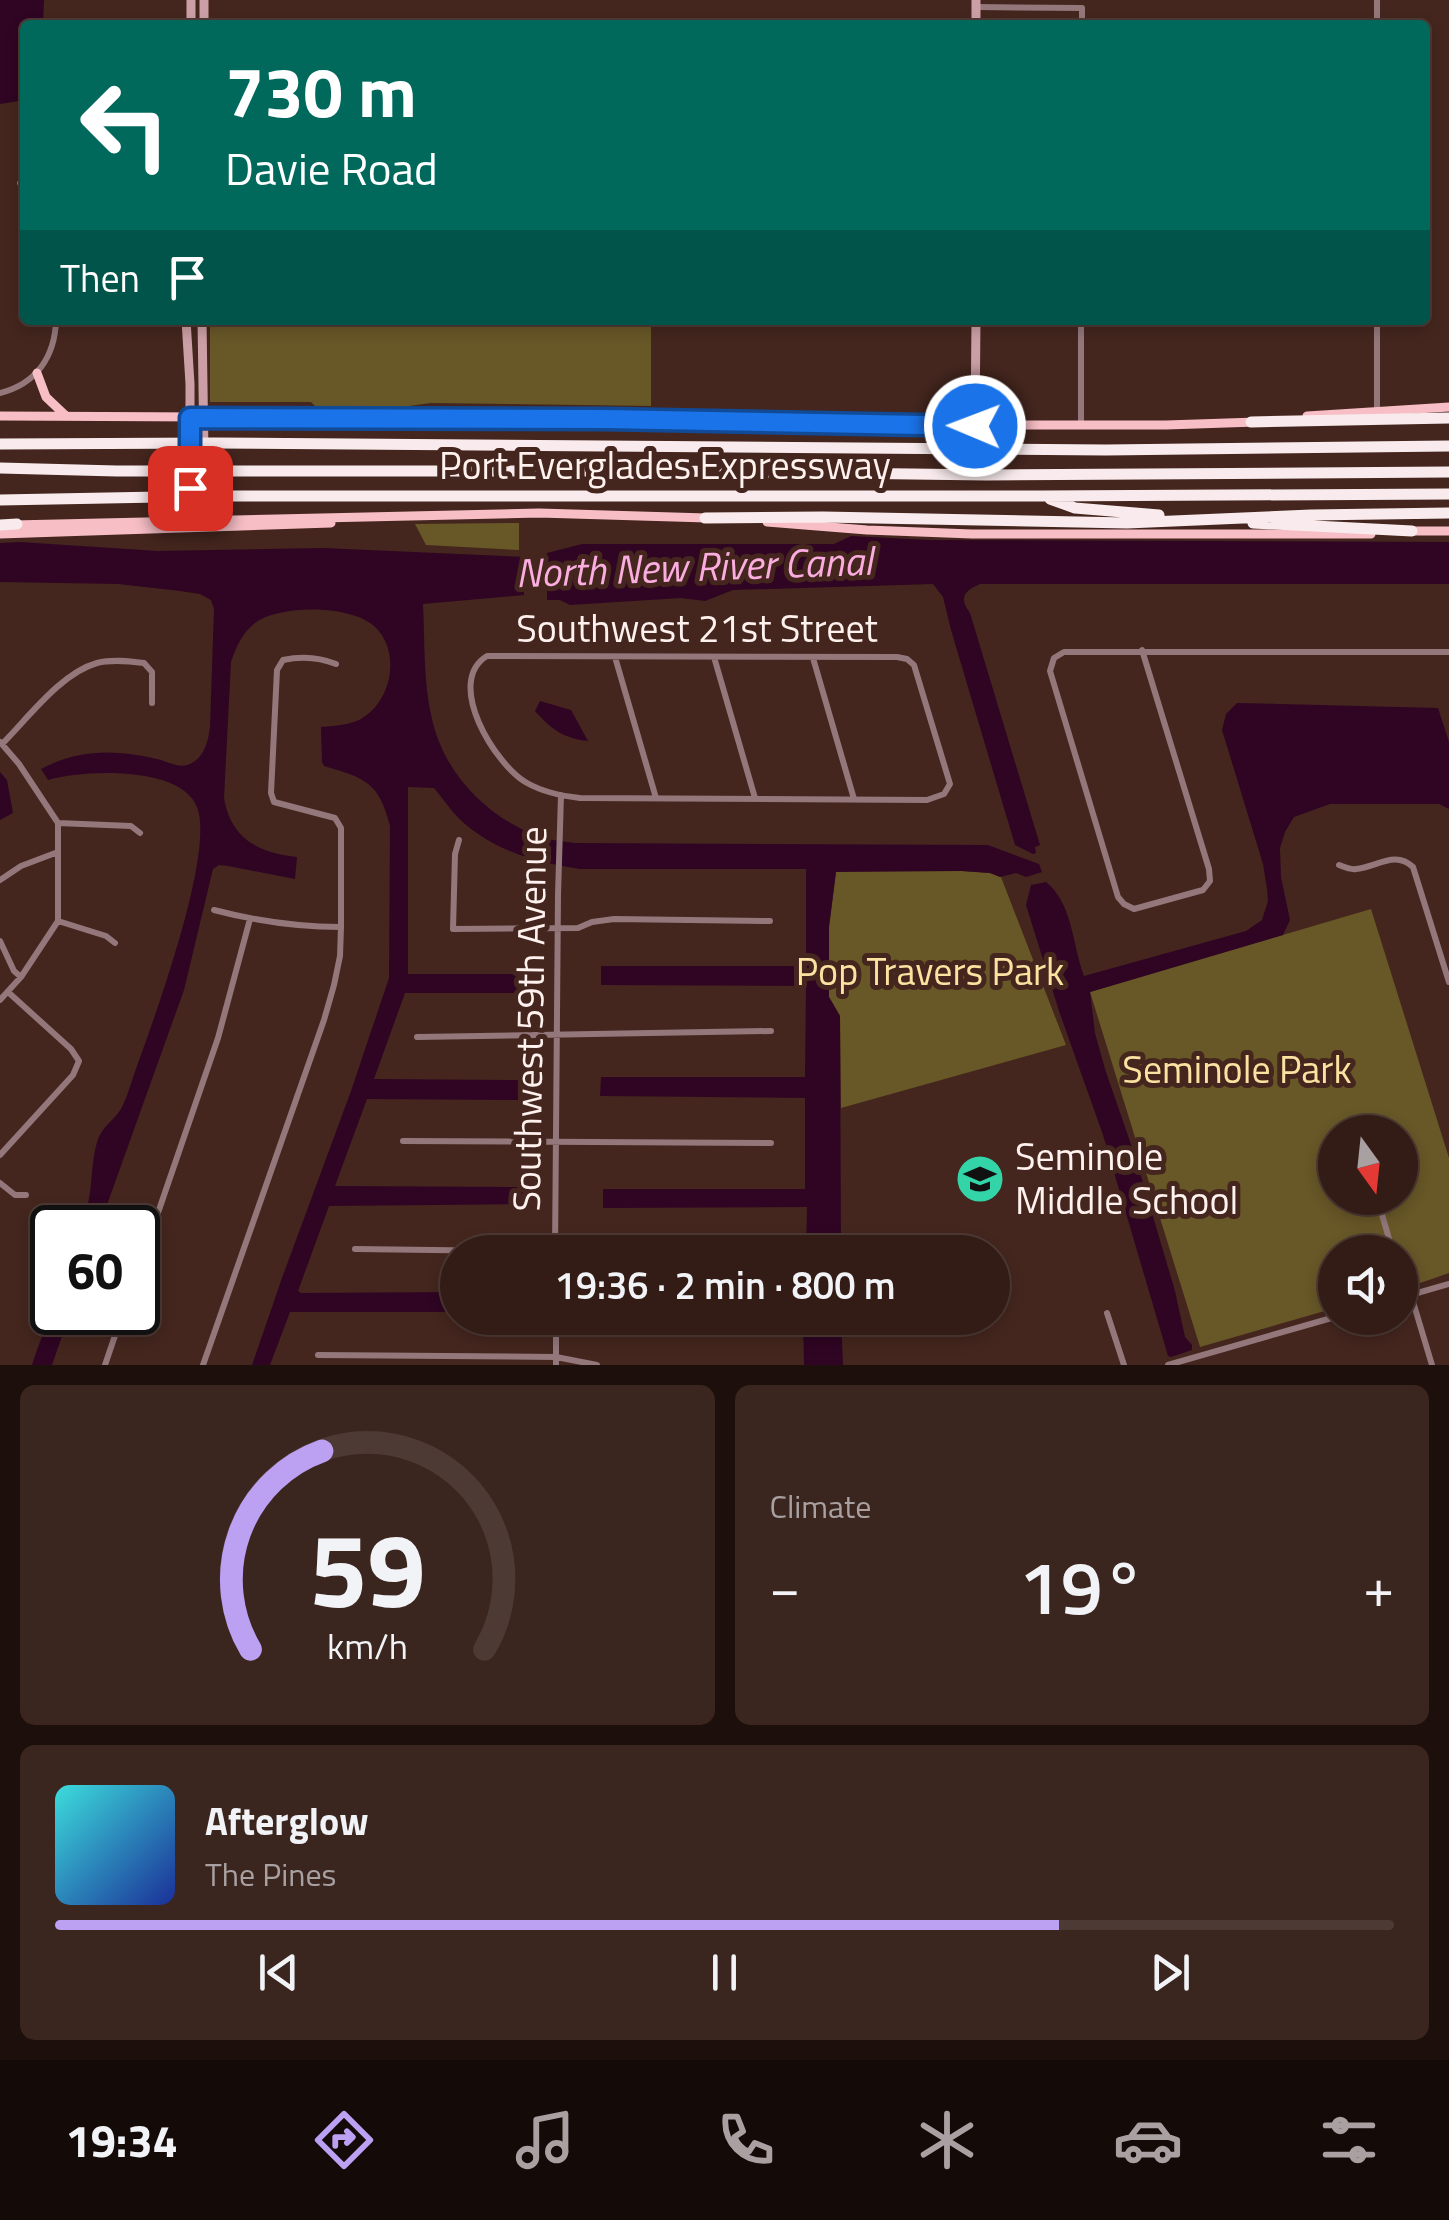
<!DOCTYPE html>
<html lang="en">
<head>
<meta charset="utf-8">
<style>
  body { margin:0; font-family:"Titillium Web",sans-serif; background:#3b251f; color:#f1f3f6; height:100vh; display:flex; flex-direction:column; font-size:38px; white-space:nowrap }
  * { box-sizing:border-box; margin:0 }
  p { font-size:32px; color:#a9a1a1 }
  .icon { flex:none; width:55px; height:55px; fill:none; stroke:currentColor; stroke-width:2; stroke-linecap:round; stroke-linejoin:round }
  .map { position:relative; height:1365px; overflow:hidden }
  .panel { display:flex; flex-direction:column; gap:20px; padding:20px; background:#1c0f0c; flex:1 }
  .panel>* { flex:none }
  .guide { position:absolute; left:20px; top:20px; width:1410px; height:305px; border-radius:10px; box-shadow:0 5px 15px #0003,0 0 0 2px #4e3a35; background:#00695c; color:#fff; overflow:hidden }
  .needle { width:65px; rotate:165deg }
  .fabs { position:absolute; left:1318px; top:1115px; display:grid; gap:20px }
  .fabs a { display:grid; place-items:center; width:100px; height:100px; border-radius:50%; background:#331c16; box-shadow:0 5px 15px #0003,0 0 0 2px #4e3a35; font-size:50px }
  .speed { position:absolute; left:30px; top:1205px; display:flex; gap:20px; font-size:50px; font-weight:700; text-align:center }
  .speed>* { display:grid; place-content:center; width:130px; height:130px; border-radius:50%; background:#331c16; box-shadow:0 5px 15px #0003,0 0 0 2px #4e3a35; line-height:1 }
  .speed .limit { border:5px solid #111; border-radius:15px; background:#fff; color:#111 }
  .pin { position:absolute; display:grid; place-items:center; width:85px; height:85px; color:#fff; margin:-42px; border-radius:20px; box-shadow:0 5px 15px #0006 }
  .me { position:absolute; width:110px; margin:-55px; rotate:271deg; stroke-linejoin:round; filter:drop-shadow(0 0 8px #0008) }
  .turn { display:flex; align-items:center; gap:35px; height:210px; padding:0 40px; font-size:45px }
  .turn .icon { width:130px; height:130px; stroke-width:2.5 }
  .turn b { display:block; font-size:70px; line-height:85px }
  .then { display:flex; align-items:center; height:95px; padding:0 40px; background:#0003; gap:20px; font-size:38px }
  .big { font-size:75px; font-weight:600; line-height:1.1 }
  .panel .card { flex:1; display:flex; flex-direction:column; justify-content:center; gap:15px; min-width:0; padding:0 35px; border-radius:15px; background:#3b251f }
  .panel .dial { align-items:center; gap:0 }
  .dial svg { height:260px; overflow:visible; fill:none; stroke:#4e3a35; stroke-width:7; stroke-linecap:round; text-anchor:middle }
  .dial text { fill:#f1f3f6; stroke:none }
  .song { display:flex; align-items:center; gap:30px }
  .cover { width:120px; height:120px; border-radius:15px; background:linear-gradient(135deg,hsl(180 70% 55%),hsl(230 70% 35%)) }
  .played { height:10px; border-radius:5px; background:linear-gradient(90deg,#bca0f2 75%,#4e3a35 75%) }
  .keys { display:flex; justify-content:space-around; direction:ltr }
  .heat { display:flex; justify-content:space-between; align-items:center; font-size:55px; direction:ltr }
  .panel .tiles { flex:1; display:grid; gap:20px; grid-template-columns:1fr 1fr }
  .card:last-child { grid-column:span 2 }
  .trip { position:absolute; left:440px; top:1235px; width:570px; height:100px; border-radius:50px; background:#331c16; box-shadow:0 5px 15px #0003,0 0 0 2px #4e3a35; font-weight:600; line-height:100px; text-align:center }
  .tab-bar { display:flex; height:160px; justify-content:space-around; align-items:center; background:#140b09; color:#a9a1a1 }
  .tab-bar .icon { width:70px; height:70px }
  .tab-bar .current { color:#bca0f2 }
  .tab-bar b { font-size:45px; color:#f1f3f6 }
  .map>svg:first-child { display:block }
  .green { fill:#685727; fill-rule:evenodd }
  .water { fill:#2f0523 }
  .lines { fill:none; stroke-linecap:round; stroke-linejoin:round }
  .street { stroke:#93777b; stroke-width:6 }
  .secondary { stroke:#cb9fa5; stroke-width:9 }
  .primary { stroke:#f7bec6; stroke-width:9 }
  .highway { stroke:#f9ebed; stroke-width:11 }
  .route-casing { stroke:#114b97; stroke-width:25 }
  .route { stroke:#1a73e8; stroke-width:18 }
  .labels { text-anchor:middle; stroke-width:10; stroke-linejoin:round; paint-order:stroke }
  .street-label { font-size:38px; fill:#fef1ee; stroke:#44261e }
  .park-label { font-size:38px; fill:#fbe2a1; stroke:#44261e }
  .poi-label { font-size:38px; fill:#fef1ee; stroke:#44261e; text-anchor:start }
  .water-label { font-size:40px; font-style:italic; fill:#faadde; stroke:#44261e }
</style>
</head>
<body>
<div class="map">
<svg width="1449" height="1365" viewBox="0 0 1449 1365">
  <rect width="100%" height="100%" fill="#44261e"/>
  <!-- green -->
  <path class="green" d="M 210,320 L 651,320 L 651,406 L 431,403 L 394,408 L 318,409 L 311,402 L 210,402 Z
    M 519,523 L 519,550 L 426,545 L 415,524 Z
    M 836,871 L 962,871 L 990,873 L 1001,877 L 1066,1045 L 841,1108 L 840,1016 L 829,997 L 829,927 Z
    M 1371,909 L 1449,1158 L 1449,1273 L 1400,1290 L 1400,1252 L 1335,1252 L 1335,1308 L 1200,1347 L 1090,992 ZM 1335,1132 L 1400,1132 L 1400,1198 L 1385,1198 L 1390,1217 L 1383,1198 L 1335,1198 Z"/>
  <!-- water -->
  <path class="water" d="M 0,0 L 44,0 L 43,23 L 25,25 L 25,90 L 19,101 L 0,104 Z
    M 851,536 L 930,540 L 1449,542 L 1449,584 L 980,584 C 965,591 958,597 970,613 L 1040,845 L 1035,847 L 1036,853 L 1033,854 L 1015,845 L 951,630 L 943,597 L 933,584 L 733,590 L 705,601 L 681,598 L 570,605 L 560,600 L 547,600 L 547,587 L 544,586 L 547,553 L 582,544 L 834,544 Z
    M 20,542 L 158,551 L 323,548 L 525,557 L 525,567 L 537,568 L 537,586 L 524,586 L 524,595 L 423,604 C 425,642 423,682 432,719 C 444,773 486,816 537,836 C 548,840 562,841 574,843 L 988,845 L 1039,864 L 1042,872 L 1026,877 L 1016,873 L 1000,877 L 990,873 L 962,871 L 836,872 L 829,927 L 829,997 L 840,1016 L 841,1252 L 806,1252 L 807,1207 L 603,1208 L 603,1189 L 805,1189 L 805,1098 L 600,1096 L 601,1077 L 805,1077 L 806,986 L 601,985 L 601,966 L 806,966 L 806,869 L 580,869 C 538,863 498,852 465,824 C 453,814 444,800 434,788 L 408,787 L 408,974 L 521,974 L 521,993 L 405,993 L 374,1079 L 518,1080 L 518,1100 L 367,1099 L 335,1186 L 517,1187 L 518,1191 L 526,1191 L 526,1204 L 329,1206 L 298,1291 L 301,1293 L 457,1292 L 457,1312 L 290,1312 L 270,1365 L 252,1365 L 282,1278 L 351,1091 L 389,978 L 390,826 C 379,782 365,778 324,766 L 322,762 L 321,727 C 333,726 348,725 359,720 C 392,703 402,651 374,626 C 351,605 280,604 255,623 C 242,633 236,647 231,662 L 224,798 C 231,839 259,853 297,857 L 295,879 L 228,866 L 219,865 L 213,869 L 184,990 L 99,1227 L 78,1227 C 96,1200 88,1169 98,1139 C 103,1126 114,1120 121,1109 C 128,1096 132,1079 137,1066 C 155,1016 215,852 197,807 C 180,765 83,770 48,780 L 41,769 C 78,749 116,749 157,759 C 166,761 178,768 187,765 C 204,760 208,742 210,727 L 214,609 L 211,600 L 200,594 L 180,591 L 118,584 L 0,582 L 0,543 Z
    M 540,701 L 571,710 L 588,741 C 563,738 552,730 535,711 Z
    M 1237,703 L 1438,708 L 1449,742 L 1449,809 L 1439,804 L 1330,804 L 1294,817 L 1285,832 L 1280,848 L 1281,877 L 1290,920 L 1283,935 L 1090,992 L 1095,1033 L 1105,1069 L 1136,1159 L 1175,1291 L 1185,1337 L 1192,1345 L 1192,1350 L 1171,1357 L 1168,1356 L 1103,1135 L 1059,1011 L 1026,905 L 1031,885 L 1046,882 C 1073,904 1072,944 1084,976 L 1246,931 L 1262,920 L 1268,901 L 1267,889 L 1263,864 L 1222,730 L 1226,714 Z
    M 0,772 L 7,780 L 13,813 L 0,820 Z
    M 52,1248 L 52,1312 L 70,1313 L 52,1365 L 32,1365 C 37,1348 47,1328 48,1310 C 48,1287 33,1268 52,1248 Z
    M 603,1318 L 841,1318 L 843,1365 L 804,1365 L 803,1320 Z"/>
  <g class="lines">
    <!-- street -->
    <path class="street" d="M 1377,0 L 1377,25
      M 976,7 L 1082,8 L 1082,25
      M 20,183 L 25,184
      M 1081,320 L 1081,424
      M 0,393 C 36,384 55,357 56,320
      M 1377,410 L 1377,320
      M 1142,650 L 1209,869 L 1210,881 L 1203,890 L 1134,909 L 1124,904 L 1118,897 L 1050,671 L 1054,658 L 1064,652 L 1449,652
      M 487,656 L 897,657 L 907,659 L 914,665 L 950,784 L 944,794 L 927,800 L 580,798 C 562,796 543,792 527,783 C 495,765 444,682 487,656 Z
      M 615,657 L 656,798
      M 714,657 L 755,798
      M 813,658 L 854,799
      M 0,742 L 19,764 L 58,823 L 58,921 L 21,977 L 0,1000
      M 2,744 C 28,718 61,673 97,663 C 112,659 129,661 144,663 L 152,672 L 152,703
      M 58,823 L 131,826 L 140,833
      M 459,840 L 455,854 L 453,929 L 578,928 L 592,922 L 614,919 L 770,921
      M 1339,865 C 1344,867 1350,870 1356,869 C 1377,867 1395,850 1413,867 L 1449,982
      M 0,880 L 21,866 L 58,852
      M 214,910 C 256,921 298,927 341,927
      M 58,921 L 106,936 L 115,943
      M 0,941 L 14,971 L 21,977
      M 417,1037 L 771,1031
      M 1345,1126 L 1354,1132
      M 403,1141 L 771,1143
      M 0,1155 L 73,1075 L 79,1061 L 71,1049 L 8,992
      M 0,1183 L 15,1195 L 26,1195
      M 1377,1198 L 1393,1252
      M 355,1249 L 585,1252
      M 555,1252 L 558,895 L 561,795
      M 138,1271 L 218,1038 L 250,919
      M 1400,1278 L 1405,1296
      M 1411,1295 L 1432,1365
      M 1400,1298 L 1449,1284
      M 1107,1313 L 1124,1365
      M 556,1318 L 556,1365
      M 318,1355 L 556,1357 L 597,1365
      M 105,1365 L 123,1312
      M 203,1365 L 324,1020 L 334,985 L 340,956 L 341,927 L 341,828 L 335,818 L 274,802 L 271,793 L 277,670 L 283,660 C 301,656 319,657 336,664
      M 1168,1365 L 1335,1317"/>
    <!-- secondary -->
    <path class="secondary" d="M 191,0 L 191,25
      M 204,0 L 204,25
      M 976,0 L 976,25
      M 186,320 L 190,384 L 190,519
      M 202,320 L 205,519
      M 975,425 L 976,320"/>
    <!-- primary -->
    <path class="primary" d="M 37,373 L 46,397 L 66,416
      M 0,416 L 606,419 L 975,425 L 1166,425 L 1257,422
      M 1307,416 L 1449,407
      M 767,522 L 867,530 L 972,534 L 1371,534
      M 13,525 L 539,513 L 707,518
      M 1407,531 L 1449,531
      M 0,534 L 331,523"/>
    <!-- highway -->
    <path class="highway" d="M 1251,422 L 1449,418
      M 0,444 L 214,443 L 1106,450 L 1449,446
      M 0,468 L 117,471 L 676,471 L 986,475 L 1449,472
      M 1050,499 L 1075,508 L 1159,515
      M 0,500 L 213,496 L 1041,496 L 1449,494
      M 705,518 L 823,517 L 1127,523 L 1311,515 L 1449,513
      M 1253,523 L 1412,531
      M 0,525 L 17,524"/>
  </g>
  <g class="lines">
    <!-- route casing -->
    <g class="route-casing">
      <path id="route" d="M 190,488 L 190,418 L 606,419 L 975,426"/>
    </g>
    <!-- route -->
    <use href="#route" class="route"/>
  </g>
  <!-- icons -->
  <defs>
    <g id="school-disc" transform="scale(2.5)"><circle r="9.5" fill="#32d4a8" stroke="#44261e"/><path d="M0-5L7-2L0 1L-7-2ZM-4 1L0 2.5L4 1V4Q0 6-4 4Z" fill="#111"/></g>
  </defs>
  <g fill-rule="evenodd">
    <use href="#school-disc" x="980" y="1179"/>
  </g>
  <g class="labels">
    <!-- street labels -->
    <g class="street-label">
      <text x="665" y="479">Port Everglades Expressway</text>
      <text x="697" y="642">Southwest 21st Street</text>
      <text transform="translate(530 1019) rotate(-89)" y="13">Southwest 59th Avenue</text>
    </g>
    <!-- park labels -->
    <g class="park-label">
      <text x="930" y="985">Pop Travers Park</text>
      <text x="1237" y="1083">Seminole Park</text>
    </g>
    <!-- poi labels -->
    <g class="poi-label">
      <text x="1015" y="1170">Seminole<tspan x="1015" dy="44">Middle School</tspan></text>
    </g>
    <!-- water labels -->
    <g class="water-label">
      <text transform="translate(694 567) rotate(-2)" y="14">North New River Canal</text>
    </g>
  </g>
</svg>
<div class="fabs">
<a><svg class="needle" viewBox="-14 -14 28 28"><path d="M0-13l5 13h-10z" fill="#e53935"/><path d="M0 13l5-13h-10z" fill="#a9a1a1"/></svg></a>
<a><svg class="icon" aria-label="sound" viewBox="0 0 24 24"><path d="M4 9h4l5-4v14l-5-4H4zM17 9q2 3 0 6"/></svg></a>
</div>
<div class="speed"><div class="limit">60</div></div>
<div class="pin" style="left:190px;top:488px;background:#d93025"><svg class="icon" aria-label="arrive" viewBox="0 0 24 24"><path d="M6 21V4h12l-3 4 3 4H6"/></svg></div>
<svg class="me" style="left:975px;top:426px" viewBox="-20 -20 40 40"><circle r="17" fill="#1a73e8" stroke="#fff" stroke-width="3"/><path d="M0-11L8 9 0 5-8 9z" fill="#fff"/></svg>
<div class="trip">19:36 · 2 min · 800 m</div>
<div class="guide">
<div class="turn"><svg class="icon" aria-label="left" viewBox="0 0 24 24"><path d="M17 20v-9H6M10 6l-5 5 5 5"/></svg><div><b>730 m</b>Davie Road</div></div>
<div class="then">Then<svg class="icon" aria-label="arrive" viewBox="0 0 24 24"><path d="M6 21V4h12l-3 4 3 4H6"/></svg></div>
</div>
</div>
<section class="panel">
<div class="tiles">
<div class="card dial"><svg viewBox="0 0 100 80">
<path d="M14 69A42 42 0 1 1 86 69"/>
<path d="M14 69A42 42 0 0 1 36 8" stroke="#bca0f2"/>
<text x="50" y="56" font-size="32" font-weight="700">59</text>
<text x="50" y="72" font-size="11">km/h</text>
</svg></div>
<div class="card"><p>Climate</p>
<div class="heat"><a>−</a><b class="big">19°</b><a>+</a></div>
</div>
<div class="card">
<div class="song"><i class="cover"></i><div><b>Afterglow</b><p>The Pines</p></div></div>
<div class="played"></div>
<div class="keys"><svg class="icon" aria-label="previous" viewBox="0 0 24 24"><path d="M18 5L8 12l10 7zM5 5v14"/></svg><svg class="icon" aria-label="pause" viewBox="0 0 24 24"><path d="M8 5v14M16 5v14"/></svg><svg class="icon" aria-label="next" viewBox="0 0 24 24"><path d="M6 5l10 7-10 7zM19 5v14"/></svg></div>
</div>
</div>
</section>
<nav class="tab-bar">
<b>19:34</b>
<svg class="icon current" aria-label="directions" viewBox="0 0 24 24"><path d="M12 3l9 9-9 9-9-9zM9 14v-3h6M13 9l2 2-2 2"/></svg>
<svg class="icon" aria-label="music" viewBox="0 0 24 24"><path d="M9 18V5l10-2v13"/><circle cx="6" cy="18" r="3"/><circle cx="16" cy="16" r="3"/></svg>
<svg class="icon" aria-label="phone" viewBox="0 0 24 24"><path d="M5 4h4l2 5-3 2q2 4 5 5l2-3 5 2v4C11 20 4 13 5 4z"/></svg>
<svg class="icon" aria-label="climate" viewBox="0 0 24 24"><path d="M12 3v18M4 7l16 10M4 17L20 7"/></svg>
<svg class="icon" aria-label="car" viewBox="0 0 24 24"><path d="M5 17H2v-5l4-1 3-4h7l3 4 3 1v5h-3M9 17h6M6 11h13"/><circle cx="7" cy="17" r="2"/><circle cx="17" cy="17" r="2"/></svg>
<svg class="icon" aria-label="filters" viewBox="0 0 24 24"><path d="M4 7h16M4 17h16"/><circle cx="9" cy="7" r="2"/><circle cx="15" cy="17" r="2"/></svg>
</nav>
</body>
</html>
